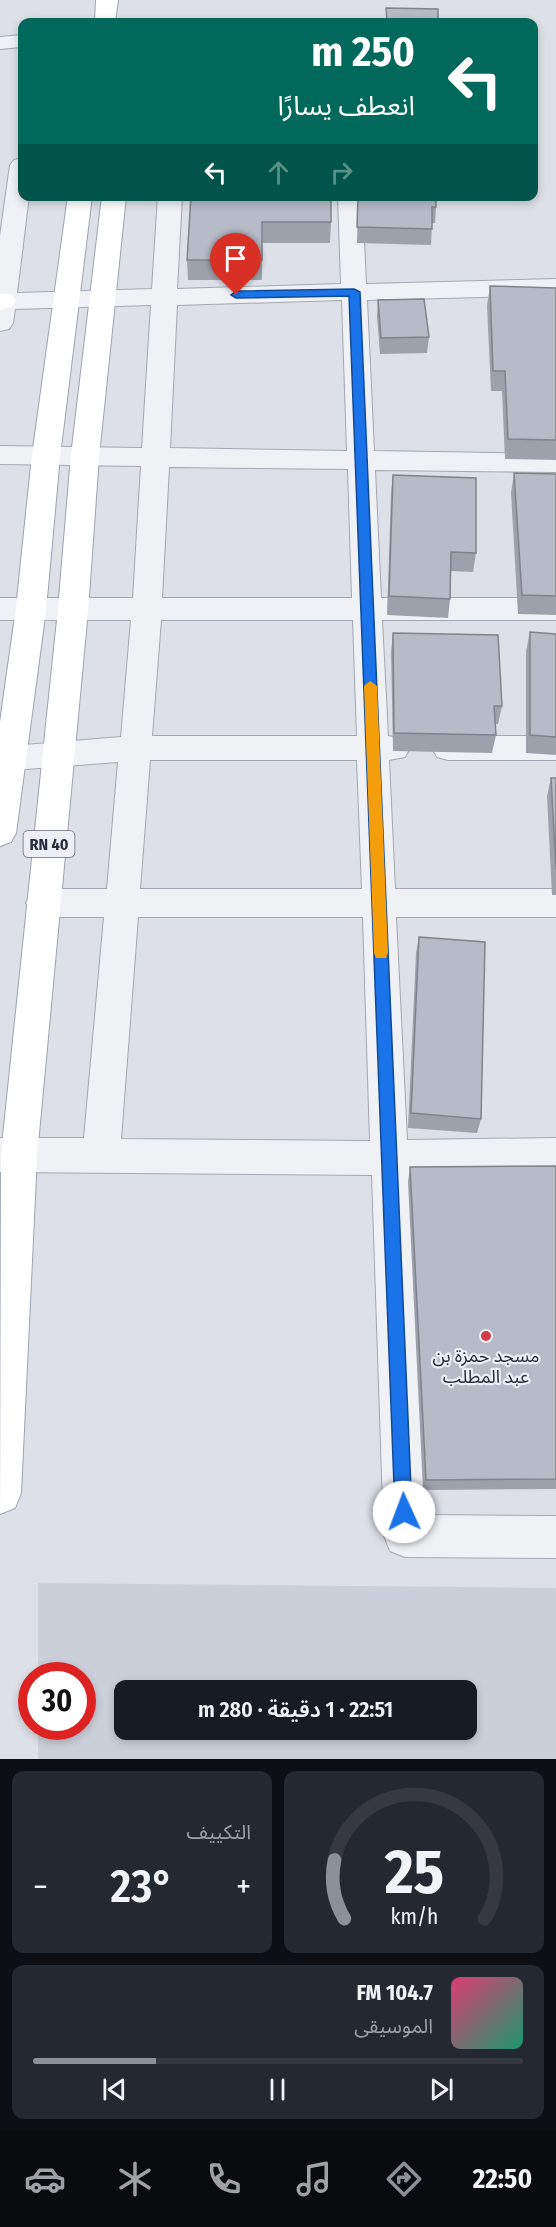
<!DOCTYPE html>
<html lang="ar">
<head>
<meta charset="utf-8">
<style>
  body { margin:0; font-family:"Fira Sans Condensed","Noto Sans Arabic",sans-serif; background:#242831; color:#f1f3f6; direction:rtl; height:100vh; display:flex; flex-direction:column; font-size:22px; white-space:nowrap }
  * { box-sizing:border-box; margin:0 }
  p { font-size:20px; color:#9ea1a6 }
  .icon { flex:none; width:33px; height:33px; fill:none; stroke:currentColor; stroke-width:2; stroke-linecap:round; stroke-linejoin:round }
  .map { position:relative; height:1759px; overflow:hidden; direction:ltr }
  .side { display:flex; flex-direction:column; gap:12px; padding:12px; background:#0d0f14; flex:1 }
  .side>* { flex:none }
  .banner { position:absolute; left:18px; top:18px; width:520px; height:183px; border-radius:12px; box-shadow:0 3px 9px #0003; direction:rtl; background:#00695c; color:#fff; overflow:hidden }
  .speed { position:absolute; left:18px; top:1662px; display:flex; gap:12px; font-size:30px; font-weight:700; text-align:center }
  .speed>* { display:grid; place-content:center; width:78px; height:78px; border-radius:50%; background:#171b24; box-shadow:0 3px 9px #0003; line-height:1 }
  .speed .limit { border:9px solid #d22; background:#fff; color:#111 }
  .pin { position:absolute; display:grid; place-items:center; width:51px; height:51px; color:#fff; margin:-62px -26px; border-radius:50% 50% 50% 0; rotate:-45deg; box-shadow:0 0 6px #0007 }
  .pin .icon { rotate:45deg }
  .me { position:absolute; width:66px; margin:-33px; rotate:358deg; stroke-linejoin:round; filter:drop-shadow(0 0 4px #0008) }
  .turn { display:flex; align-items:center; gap:21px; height:126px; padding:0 24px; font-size:27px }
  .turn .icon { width:78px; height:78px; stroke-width:2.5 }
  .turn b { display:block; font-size:42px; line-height:51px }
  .lanes { display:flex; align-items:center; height:57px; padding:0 24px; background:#0003; justify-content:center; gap:30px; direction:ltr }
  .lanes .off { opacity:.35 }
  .big { font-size:45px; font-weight:600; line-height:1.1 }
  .side .tile { flex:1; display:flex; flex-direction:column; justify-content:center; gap:9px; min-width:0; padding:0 21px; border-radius:12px; background:#242831 }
  .side .dial { align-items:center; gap:0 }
  .dial svg { height:156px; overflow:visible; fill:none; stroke:#363941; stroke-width:7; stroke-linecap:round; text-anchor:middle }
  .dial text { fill:#f1f3f6; stroke:none }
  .song { display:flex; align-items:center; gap:18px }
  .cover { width:72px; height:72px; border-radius:9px; background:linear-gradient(135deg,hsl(340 70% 55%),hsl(160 70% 35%)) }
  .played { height:6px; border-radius:3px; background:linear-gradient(90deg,#8c9099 25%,#363941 25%) }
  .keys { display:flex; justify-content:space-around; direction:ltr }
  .heat { display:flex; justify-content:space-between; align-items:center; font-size:33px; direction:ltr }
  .side .tiles { flex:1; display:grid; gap:12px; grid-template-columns:1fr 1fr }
  .tile:last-child { grid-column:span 2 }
  .trip { position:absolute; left:114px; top:1680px; width:363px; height:60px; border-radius:12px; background:#171b24; box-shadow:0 3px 9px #0003; font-weight:600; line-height:60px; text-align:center; direction:rtl }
  .menu { display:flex; height:96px; justify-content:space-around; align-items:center; background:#090b0e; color:#9ea1a6 }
  .menu .icon { width:42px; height:42px }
  .menu .selected { color:#8c9099 }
  .menu b { font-size:27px; color:#f1f3f6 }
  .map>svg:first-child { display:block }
  .built { fill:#cbcfd9; fill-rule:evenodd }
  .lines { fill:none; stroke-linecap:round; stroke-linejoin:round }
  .street-casing { stroke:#a2a7b1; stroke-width:2 }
  .primary-casing { stroke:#9ca3b3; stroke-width:2 }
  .street { fill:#eff1f5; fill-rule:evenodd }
  .secondary { fill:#fff; fill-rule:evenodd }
  .primary { fill:#fff; fill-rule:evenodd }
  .wall { fill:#9da1ab }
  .building { fill:#b7bbc7; stroke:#80838b; stroke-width:1.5 }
  .route { fill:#1a73e8; stroke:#114b97; stroke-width:1.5 }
  .slow { fill:#f59e0b }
  .poi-dot { fill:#cf3e48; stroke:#eceff5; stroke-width:2 }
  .labels { text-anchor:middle; stroke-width:4.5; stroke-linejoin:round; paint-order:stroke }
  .shield { fill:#eceff5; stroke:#616774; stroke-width:1.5 }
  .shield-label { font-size:16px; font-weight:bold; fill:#262d3d }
  .poi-label { font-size:18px; fill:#262d3d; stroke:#eceff5 }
</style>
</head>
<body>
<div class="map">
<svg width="556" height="1759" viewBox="0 0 556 1759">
  <rect width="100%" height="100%" fill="#dde0e7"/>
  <!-- built -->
  <path class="built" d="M 38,1583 L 556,1588 L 556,1759 L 38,1759 L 38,1727 L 82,1726 L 82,1676 L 38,1675 ZM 124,1690 L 466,1690 L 466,1730 L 124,1730 Z"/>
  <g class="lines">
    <!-- street casing -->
    <g class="street-casing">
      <path id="street" d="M 22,35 L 22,47 L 0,49 L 0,37 Z
        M 22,158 L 22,196 L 29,196 L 17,293 L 152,289 L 158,196 L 182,196 L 177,289 L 341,284 L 338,196 L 362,196 L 366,284 L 556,279 L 556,295 L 367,300 L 374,451 L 556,454 L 556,472 L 375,470 L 381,598 L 556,598 L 556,620 L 382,620 L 388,736 L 405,739 L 410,748 L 405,757 L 389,760 L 395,889 L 556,889 L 556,917 L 396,917 L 407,1140 L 556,1138 L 556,1172 L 409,1175 L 425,1515 L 556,1516 L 556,1558 L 405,1557 L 390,1551 L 384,1536 L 372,1175 L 0,1172 L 0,1138 L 84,1138 L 104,917 L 43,917 L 31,913 L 26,903 L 31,893 L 43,889 L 107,889 L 118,762 L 0,771 L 0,747 L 121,737 L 131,620 L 0,620 L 0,598 L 133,598 L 141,466 L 0,464 L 0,446 L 142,448 L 151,305 L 15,309 L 13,323 L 9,329 L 0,331 L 0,236 L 10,165 L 14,160 ZM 342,300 L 347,451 L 170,448 L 177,305 ZM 169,467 L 348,469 L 352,598 L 162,598 ZM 161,620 L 353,620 L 357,736 L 152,736 ZM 150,760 L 357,760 L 362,889 L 140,889 ZM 138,917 L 363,917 L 370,1141 L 121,1139 Z
        M 448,736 L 556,736 L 556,760 L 448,760 L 437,757 L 432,748 L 437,739 Z"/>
    </g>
    <!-- primary casing -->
    <g class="primary-casing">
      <path id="primary" d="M 96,0 L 118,0 L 115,22 L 95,22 Z
        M 68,196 L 92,196 L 60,456 L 46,609 L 16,833 L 11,842 L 0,846 L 0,722 L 16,609 L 32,456 Z
        M 102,196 L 126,196 L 99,456 L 88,610 L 37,1155 L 21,1493 L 15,1508 L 0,1514 L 1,1155 L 58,610 L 71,456 Z"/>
    </g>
    <!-- street -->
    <use href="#street" class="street"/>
    <!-- secondary -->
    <path class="secondary" d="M 3,293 L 12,295 L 16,301 L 12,307 L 0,310 L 0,294 Z"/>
    <!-- primary -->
    <use href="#primary" class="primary"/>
  </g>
  <!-- wall -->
  <path class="wall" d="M 534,46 L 536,76 L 534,91 Z
    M 191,196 L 331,222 L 330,243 L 262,243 L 262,280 L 188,280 L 187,260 Z
    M 358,196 L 436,207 L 435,223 L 432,223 L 431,245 L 357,243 Z
    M 490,286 L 556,288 L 556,460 L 505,459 L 502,391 L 491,391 L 487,306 Z
    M 378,300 L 429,337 L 427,353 L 380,354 L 377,316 Z
    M 514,473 L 556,474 L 556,615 L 518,614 L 511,493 Z
    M 393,475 L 476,553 L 473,572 L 450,571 L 450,599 L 448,618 L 387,615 L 391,494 Z
    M 530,632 L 556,634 L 556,755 L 526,753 L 526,651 Z
    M 393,633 L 502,706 L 498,724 L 495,724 L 496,735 L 492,753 L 393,751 L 391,652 Z
    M 551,778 L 556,778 L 556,895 L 552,895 L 547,796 Z
    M 419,937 L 481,1119 L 477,1133 L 408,1128 L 416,953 Z
    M 556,1166 L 556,1489 L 423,1490 L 408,1182 L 410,1167 Z"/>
  <!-- building -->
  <path class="building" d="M 386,8 L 438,9 L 438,22 L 387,22 Z
    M 534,46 L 535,46 L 536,76 L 534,76 Z
    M 191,196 L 331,196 L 331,222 L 262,222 L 262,260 L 187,260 Z
    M 358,196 L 436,196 L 436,207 L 432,207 L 432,229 L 357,227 Z
    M 490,286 L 556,288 L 556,440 L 508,439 L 505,371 L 493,371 Z
    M 424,299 L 429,337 L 381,338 L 378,300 Z
    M 514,473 L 556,474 L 556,596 L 522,595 Z
    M 393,475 L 476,478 L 476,553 L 451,552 L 450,599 L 389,596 Z
    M 530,632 L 556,634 L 556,737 L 530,735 Z
    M 393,633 L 498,635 L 502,706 L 494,706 L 496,735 L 394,733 Z
    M 551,778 L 556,778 L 556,869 Z
    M 419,937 L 485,942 L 481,1119 L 411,1113 Z
    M 556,1166 L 556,1479 L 426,1480 L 410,1167 Z"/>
  <!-- route -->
  <path class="route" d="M 354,289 L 360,292 L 412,1512 L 410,1519 L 404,1521 L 398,1519 L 395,1512 L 349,296 L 236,298 L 231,295 L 236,291 Z"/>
  <!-- slow -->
  <path class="slow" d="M 370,681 L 377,686 L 388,953 L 386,958 L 376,958 L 374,953 L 364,686 Z"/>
  <!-- markers -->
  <circle class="poi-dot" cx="486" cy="1336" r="6"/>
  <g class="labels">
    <!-- shield labels -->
    <rect class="shield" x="23.5" y="831" width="51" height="26" rx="4.5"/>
    <g class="shield-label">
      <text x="49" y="850">RN 40</text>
    </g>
    <!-- poi labels -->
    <g class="poi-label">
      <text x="486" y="1362">مسجد حمزة بن<tspan x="486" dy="21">عبد المطلب</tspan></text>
    </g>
  </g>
</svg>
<div class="speed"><div class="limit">30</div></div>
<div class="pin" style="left:236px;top:295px;background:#d93025"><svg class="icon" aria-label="arrive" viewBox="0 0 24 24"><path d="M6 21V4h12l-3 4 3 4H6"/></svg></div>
<svg class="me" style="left:404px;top:1512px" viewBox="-20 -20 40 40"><circle r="19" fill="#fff"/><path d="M0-13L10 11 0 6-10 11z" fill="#1a73e8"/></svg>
<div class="trip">22:51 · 1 دقيقة · 280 m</div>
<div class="banner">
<div class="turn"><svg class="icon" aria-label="left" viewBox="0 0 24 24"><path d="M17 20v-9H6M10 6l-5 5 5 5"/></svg><div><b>250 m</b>انعطف يسارًا</div></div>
<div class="lanes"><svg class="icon" aria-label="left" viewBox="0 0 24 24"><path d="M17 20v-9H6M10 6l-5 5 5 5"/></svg><svg class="icon off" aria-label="ahead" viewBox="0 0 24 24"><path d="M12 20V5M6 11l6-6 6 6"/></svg><svg class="icon off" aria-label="right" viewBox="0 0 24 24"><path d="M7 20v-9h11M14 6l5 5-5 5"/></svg></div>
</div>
</div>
<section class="side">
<div class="tiles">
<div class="tile dial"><svg viewBox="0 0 100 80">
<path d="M14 69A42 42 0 1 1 86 69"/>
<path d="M14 69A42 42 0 0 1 9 39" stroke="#8c9099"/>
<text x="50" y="56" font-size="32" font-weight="700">25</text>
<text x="50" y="72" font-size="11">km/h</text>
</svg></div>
<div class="tile"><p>التكييف</p>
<div class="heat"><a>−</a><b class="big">23°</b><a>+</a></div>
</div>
<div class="tile">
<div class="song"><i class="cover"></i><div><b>104.7 FM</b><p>الموسيقى</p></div></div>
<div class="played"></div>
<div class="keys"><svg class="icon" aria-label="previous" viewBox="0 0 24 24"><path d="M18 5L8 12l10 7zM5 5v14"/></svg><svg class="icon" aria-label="pause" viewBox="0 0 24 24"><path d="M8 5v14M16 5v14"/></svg><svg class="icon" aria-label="next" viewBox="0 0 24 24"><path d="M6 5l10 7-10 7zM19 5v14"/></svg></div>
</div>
</div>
</section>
<nav class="menu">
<b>22:50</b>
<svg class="icon selected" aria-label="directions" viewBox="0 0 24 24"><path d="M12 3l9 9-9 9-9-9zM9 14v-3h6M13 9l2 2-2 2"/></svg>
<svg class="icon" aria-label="music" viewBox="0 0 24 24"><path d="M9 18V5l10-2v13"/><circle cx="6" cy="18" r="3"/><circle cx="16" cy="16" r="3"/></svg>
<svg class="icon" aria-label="phone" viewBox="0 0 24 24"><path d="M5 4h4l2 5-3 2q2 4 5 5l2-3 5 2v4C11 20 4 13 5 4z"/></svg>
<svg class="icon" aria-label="climate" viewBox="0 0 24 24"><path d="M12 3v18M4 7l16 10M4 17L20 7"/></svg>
<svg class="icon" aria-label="car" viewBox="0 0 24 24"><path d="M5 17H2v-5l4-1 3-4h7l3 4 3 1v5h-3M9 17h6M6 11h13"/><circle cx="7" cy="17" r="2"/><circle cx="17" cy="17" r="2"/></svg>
</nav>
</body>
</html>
